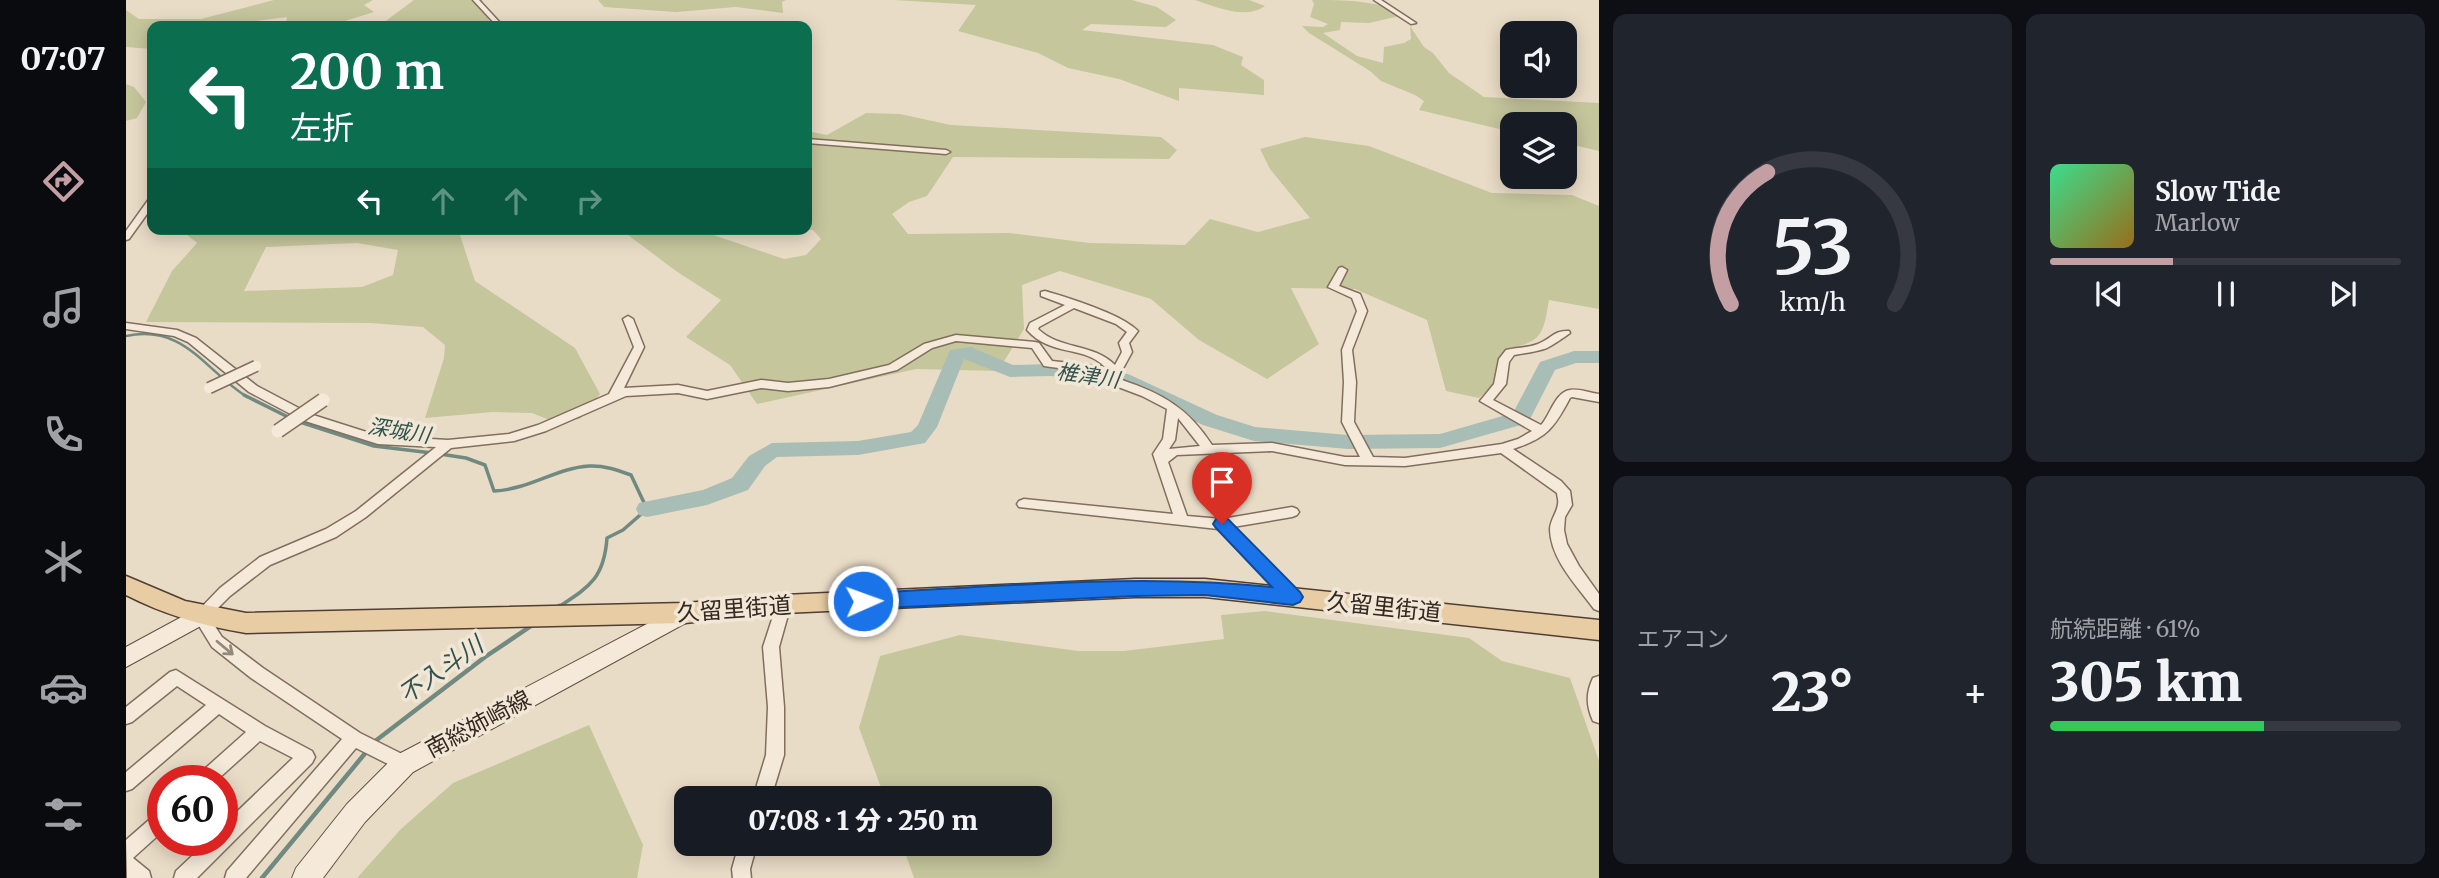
<!DOCTYPE html>
<html lang="ja">
<head>
<meta charset="utf-8">
<style>
  body { margin:0; font-family:Merriweather,"Noto Sans JP",serif; background:#20242c; color:#f1f3f6; height:100vh; display:flex; flex-direction:column; font-size:26px; white-space:nowrap }
  * { box-sizing:border-box; margin:0 }
  p { font-size:23px; color:#9ea1a6 }
  .icon { flex:none; width:38px; height:38px; fill:none; stroke:currentColor; stroke-width:2; stroke-linecap:round; stroke-linejoin:round }
  .map { position:relative; flex:1; overflow:hidden }
  .panel { display:flex; flex-direction:column; gap:14px; padding:14px; background:#0d0f14; width:840px }
  .panel>* { flex:none }
  .banner { position:absolute; left:21px; top:21px; width:665px; height:214px; border-radius:14px; box-shadow:0 4px 18px #0003; background:#0b6e4f; color:#fff; overflow:hidden }
  .controls { position:absolute; left:1374px; top:21px; display:grid; gap:14px }
  .controls a { display:grid; place-items:center; width:77px; height:77px; border-radius:14px; background:#171b24; box-shadow:0 4px 18px #0003; font-size:35px }
  .speed { position:absolute; left:21px; top:765px; display:flex; gap:14px; font-size:35px; font-weight:700; text-align:center }
  .speed>* { display:grid; place-content:center; width:91px; height:91px; border-radius:50%; background:#171b24; box-shadow:0 4px 18px #0003; line-height:1 }
  .speed .limit { border:10px solid #d22; background:#fff; color:#111 }
  .pin { position:absolute; display:grid; place-items:center; width:60px; height:60px; color:#fff; margin:-72px -30px; border-radius:50% 50% 50% 0; rotate:-45deg; box-shadow:0 0 7px #0007 }
  .pin .icon { rotate:45deg }
  .me { position:absolute; width:77px; margin:-38px; rotate:88deg; stroke-linejoin:round; filter:drop-shadow(0 0 5px #0008) }
  .turn { display:flex; align-items:center; gap:24px; height:147px; padding:0 28px; font-size:32px }
  .turn .icon { width:91px; height:91px; stroke-width:2.5 }
  .turn b { display:block; font-size:49px; line-height:60px }
  .lanes { display:flex; align-items:center; height:66px; padding:0 28px; background:#0003; justify-content:center; gap:35px; direction:ltr }
  .lanes .off { opacity:.35 }
  .big { font-size:52px; font-weight:800; line-height:1.1 }
  .panel .tile { flex:1; display:flex; flex-direction:column; justify-content:center; gap:10px; min-width:0; padding:0 24px; border-radius:14px; background:#20242c }
  .panel .dial { align-items:center; gap:0 }
  .dial svg { height:182px; overflow:visible; fill:none; stroke:#363941; stroke-width:7; stroke-linecap:round; text-anchor:middle }
  .dial text { fill:#f1f3f6; stroke:none }
  .song { display:flex; align-items:center; gap:21px }
  .cover { width:84px; height:84px; border-radius:10px; background:linear-gradient(135deg,hsl(150 70% 55%),hsl(40 70% 35%)) }
  .played { height:7px; border-radius:4px; background:linear-gradient(90deg,#c39ea3 35%,#363941 35%) }
  .keys { display:flex; justify-content:space-around; direction:ltr }
  .heat { display:flex; justify-content:space-between; align-items:center; font-size:38px; direction:ltr }
  .charge { height:10px; border-radius:5px; background:linear-gradient(90deg,#34c759 61%,#363941 0) }
  .panel .tiles { flex:1; display:grid; gap:14px; grid-template-columns:repeat(2,1fr) }
  .trip { position:absolute; left:548px; top:786px; width:378px; height:70px; border-radius:14px; background:#171b24; box-shadow:0 4px 18px #0003; font-weight:800; line-height:70px; text-align:center }
  main { display:flex; flex:1; min-height:0 }
  .tab-bar { display:flex; flex-direction:column; width:126px; justify-content:space-around; align-items:center; background:#090b0e; color:#9ea1a6 }
  .tab-bar .icon { width:49px; height:49px }
  .tab-bar .current { color:#c39ea3 }
  .tab-bar b { font-size:32px; color:#f1f3f6 }
  .map>svg:first-child { display:block }
  .green { fill:#c5c69c; fill-rule:evenodd }
  .lines { fill:none; stroke-linecap:round; stroke-linejoin:round }
  .stream-far2 { stroke:#708a81; stroke-width:2.5 }
  .stream-far1 { stroke:#708a81; stroke-width:3.5 }
  .stream { stroke:#708a81; stroke-width:4.5 }
  .river { fill:#a8bdb5; fill-rule:evenodd }
  .street-casing { stroke:#826e5f; stroke-width:3 }
  .secondary-casing { stroke:#645042; stroke-width:2 }
  .primary-casing { stroke:#513e32; stroke-width:3 }
  .street { fill:#f5eada; fill-rule:evenodd }
  .secondary { fill:#f5eada; fill-rule:evenodd }
  .primary { fill:#e7cca4; fill-rule:evenodd }
  .street-bridge-far1-casing { stroke:#826e5f; stroke-width:13; stroke-linecap:butt }
  .street-bridge-casing { stroke:#826e5f; stroke-width:16; stroke-linecap:butt }
  .street-bridge-far1 { stroke:#f5eada; stroke-width:10 }
  .street-bridge { stroke:#f5eada; stroke-width:13 }
  .oneway { stroke:#95897e }
  .route { fill:#1a73e8; stroke:#114b97; stroke-width:2 }
  .labels { text-anchor:middle; stroke-width:7; stroke-linejoin:round; paint-order:stroke }
  .water-label { font-size:21px; font-style:italic; fill:#32524d; stroke:#f1e7d6 }
  .near-street-label { font-size:23px; fill:#352821; stroke:#f1e7d6 }
  .near-water-label { font-size:24px; font-style:italic; fill:#32524d; stroke:#f1e7d6 }
</style>
</head>
<body>
<main>
<nav class="tab-bar">
<b>07:07</b>
<svg class="icon current" aria-label="directions" viewBox="0 0 24 24"><path d="M12 3l9 9-9 9-9-9zM9 14v-3h6M13 9l2 2-2 2"/></svg>
<svg class="icon" aria-label="music" viewBox="0 0 24 24"><path d="M9 18V5l10-2v13"/><circle cx="6" cy="18" r="3"/><circle cx="16" cy="16" r="3"/></svg>
<svg class="icon" aria-label="phone" viewBox="0 0 24 24"><path d="M5 4h4l2 5-3 2q2 4 5 5l2-3 5 2v4C11 20 4 13 5 4z"/></svg>
<svg class="icon" aria-label="climate" viewBox="0 0 24 24"><path d="M12 3v18M4 7l16 10M4 17L20 7"/></svg>
<svg class="icon" aria-label="car" viewBox="0 0 24 24"><path d="M5 17H2v-5l4-1 3-4h7l3 4 3 1v5h-3M9 17h6M6 11h13"/><circle cx="7" cy="17" r="2"/><circle cx="17" cy="17" r="2"/></svg>
<svg class="icon" aria-label="filters" viewBox="0 0 24 24"><path d="M4 7h16M4 17h16"/><circle cx="9" cy="7" r="2"/><circle cx="15" cy="17" r="2"/></svg>
</nav>
<div class="map">
<svg width="1473" height="878" viewBox="0 0 1473 878">
  <rect width="100%" height="100%" fill="#e9dcc7"/>
  <!-- green -->
  <path class="green" d="M 148,0 L 247,0 L 238,5 L 248,12 L 203,26 L 160,26 L 161,17 L 107,24 L 109,26 L 26,26 L 26,49 L 0,47 L 0,10 L 13,19 L 75,19 Z
    M 288,0 L 356,0 L 363,21 L 332,26 L 253,26 Z
    M 472,0 L 660,0 L 656,2 L 657,13 L 610,7 L 550,12 L 478,7 Z
    M 768,0 L 1006,0 L 1031,7 L 1050,20 L 1040,27 L 965,24 L 956,30 L 1087,45 L 1117,57 L 1115,65 L 1138,80 L 1138,95 L 1053,88 L 1053,101 L 993,79 L 942,68 L 912,53 L 832,31 L 850,5 Z
    M 1069,0 L 1123,0 L 1139,6 C 1119,20 1091,7 1069,0 Z
    M 1186,0 C 1216,0 1255,0 1278,15 L 1243,23 L 1215,22 L 1214,30 L 1197,33 L 1231,56 L 1257,63 L 1258,47 L 1278,43 L 1285,39 L 1284,26 L 1298,47 L 1307,53 L 1323,73 L 1358,97 L 1473,103 L 1473,151 L 1439,143 L 1438,124 L 1386,124 L 1386,132 L 1293,110 L 1298,101 L 1289,95 L 1255,81 L 1244,71 L 1183,33 L 1176,26 L 1197,27 L 1202,24 L 1184,17 L 1188,4 Z
    M 0,84 L 8,87 L 20,102 L 11,118 L 0,121 Z
    M 740,113 L 774,114 L 825,125 L 1035,137 L 1051,150 L 1043,159 L 827,157 L 801,196 L 783,202 L 766,214 L 782,234 L 883,233 L 964,243 L 1059,245 L 1084,219 L 1132,232 L 1184,218 L 1144,169 L 1134,149 L 1179,137 L 1243,146 L 1366,193 L 1446,195 L 1473,206 L 1473,309 L 1423,300 C 1417,336 1416,342 1379,349 L 1371,364 L 1371,381 L 1353,398 L 1320,391 L 1301,320 L 1229,289 L 1165,288 L 1193,344 L 1141,379 L 1073,340 L 1025,299 L 934,271 L 896,285 L 898,329 L 872,371 L 790,369 L 631,404 L 604,365 L 560,337 L 595,300 L 550,271 L 494,229 L 570,229 L 658,259 L 680,255 L 695,239 L 687,230 L 665,229 L 681,229 L 681,131 L 701,135 Z
    M 54,229 L 332,229 L 349,281 L 449,348 L 474,394 L 454,419 L 426,421 L 406,413 L 367,412 L 299,418 L 318,358 L 319,345 L 297,327 L 244,323 L 20,322 L 46,271 L 71,243 ZM 231,243 L 272,250 L 267,275 L 236,287 L 118,291 L 140,247 Z
    M 1139,611 L 1343,638 L 1376,661 L 1444,678 L 1473,761 L 1473,878 L 788,878 L 776,844 L 914,844 L 914,798 L 759,798 L 733,728 L 754,656 L 834,635 L 952,651 L 998,651 L 1098,639 L 1095,615 Z
    M 463,725 L 517,845 L 511,878 L 231,878 L 275,829 L 327,783 Z"/>
  <g class="lines">
    <!-- stream-far2 -->
    <path class="stream-far2" d="M 0,336 C 59,324 78,370 121,397"/>
    <!-- stream-far1 -->
    <path class="stream-far1" d="M 118,395 L 164,418
      M 174,422 L 248,446 L 306,453
      M 314,454 L 340,458 L 359,465 L 368,491 C 405,489 430,468 463,466 C 477,465 491,470 505,475 L 521,509 L 497,530 L 481,538 C 478,579 463,587 431,608"/>
    <!-- stream -->
    <path class="stream" d="M 431,608 L 433,606
      M 248,742 L 359,657 L 408,624
      M 136,878 L 241,751"/>
    <!-- river -->
    <path class="river" d="M 845,347 L 887,365 L 925,364 L 1002,374 L 1091,415 L 1129,427 L 1222,435 L 1314,434 L 1387,413 L 1414,362 L 1448,351 L 1473,351 L 1473,363 L 1450,363 L 1429,370 L 1402,423 L 1314,448 L 1222,449 L 1128,441 L 1077,425 L 991,384 L 925,376 L 884,377 L 838,359 L 811,427 L 799,443 L 732,455 L 651,457 L 639,466 L 622,490 L 581,505 L 521,517 L 513,515 L 510,509 L 513,503 L 577,490 L 606,478 L 623,456 L 646,443 L 732,441 L 785,432 L 792,425 L 824,350 Z"/>
    <!-- street casing -->
    <g class="street-casing">
      <path id="street" d="M 347,0 L 353,0 L 377,26 L 371,26 Z
        M 1248,0 L 1255,0 L 1290,23 L 1285,24 Z
        M 681,139 L 820,150 L 824,152 L 820,154 L 681,143 Z
        M 26,198 L 26,207 L 3,239 L 0,240 L 0,231 L 23,199 Z
        M 1216,267 L 1221,270 L 1213,286 L 1234,294 L 1241,311 L 1226,350 L 1230,382 L 1228,422 L 1247,457 L 1279,458 L 1376,444 L 1392,439 L 1406,431 L 1354,401 L 1368,384 L 1373,359 L 1380,350 C 1391,347 1406,348 1416,342 C 1426,337 1430,330 1443,331 L 1444,333 C 1440,336 1423,348 1418,349 C 1409,352 1398,353 1388,355 L 1383,362 L 1380,384 L 1367,400 L 1415,425 C 1424,416 1429,392 1444,390 C 1452,388 1464,393 1473,394 L 1473,402 L 1446,397 L 1444,398 C 1428,428 1421,438 1387,449 L 1435,481 L 1444,491 L 1446,505 L 1439,517 L 1438,530 L 1441,544 L 1453,566 L 1473,594 L 1473,611 L 1468,609 C 1452,587 1425,560 1424,530 C 1424,520 1431,513 1432,504 C 1433,500 1431,496 1431,493 L 1375,453 L 1279,466 L 1219,465 L 1146,451 L 1051,455 L 1042,462 L 1061,516 L 1096,519 L 1166,507 L 1171,509 L 1173,512 L 1171,515 L 1166,517 L 1107,527 L 1172,593 L 1174,597 L 1172,601 L 1167,603 L 1162,601 L 1092,529 L 893,507 L 891,504 L 893,501 L 898,499 L 1047,514 L 1027,454 L 1037,439 L 1041,409 L 1016,396 L 987,385 L 983,375 L 918,366 L 906,348 L 830,341 L 806,348 L 771,370 L 703,387 L 662,391 L 635,388 L 581,399 L 552,393 L 500,396 L 420,431 L 388,441 L 325,448 L 240,517 L 210,537 L 144,565 L 104,596 L 83,617 L 96,637 L 137,668 L 234,733 L 284,758 L 287,764 L 284,770 L 278,772 L 230,748 L 120,878 L 99,878 L 101,871 L 216,739 L 125,678 L 86,647 L 67,616 L 94,588 L 134,557 L 200,529 L 230,511 L 310,447 L 252,444 L 176,420 L 123,392 L 62,342 L 48,336 L 0,329 L 0,323 L 51,330 L 70,338 L 131,386 L 184,414 L 253,436 L 322,440 L 383,434 L 412,425 L 483,394 L 508,347 L 497,319 L 502,316 L 507,319 L 518,347 L 498,388 L 552,385 L 581,391 L 635,380 L 662,383 L 703,379 L 763,365 L 798,344 L 830,335 L 909,342 L 913,343 L 926,361 L 979,367 C 958,345 925,357 901,330 L 904,323 L 939,305 L 915,296 L 915,292 L 919,291 C 943,298 995,314 1012,331 L 1003,343 L 1006,352 L 994,374 L 996,380 C 1037,394 1062,408 1086,445 L 1146,443 L 1219,457 L 1234,457 L 1216,422 L 1218,382 L 1216,350 L 1231,311 L 1226,298 L 1202,287 L 1213,268 ZM 948,308 L 990,324 L 1001,332 L 993,343 L 996,352 L 989,365 C 967,343 934,350 912,329 L 913,327 ZM 1052,418 L 1074,446 L 1043,449 L 1049,440 Z
        M 658,598 L 663,600 L 665,604 L 653,647 L 658,707 L 658,755 L 645,798 L 627,798 L 640,755 L 642,707 L 637,647 L 651,604 L 653,600 Z
        M 50,670 L 139,726 L 186,751 L 189,757 L 186,763 L 71,878 L 48,878 L 50,871 L 83,840 L 96,840 L 96,826 L 167,758 L 134,741 L 91,780 L 70,780 L 73,774 L 120,732 L 93,714 L 6,789 L 0,791 L 0,772 L 80,705 L 51,686 L 6,722 L 0,724 L 0,707 L 44,672 Z
        M 1473,676 L 1473,723 L 1467,721 C 1460,705 1460,693 1467,678 Z
        M 37,810 L 37,831 L 7,858 L 23,871 L 25,878 L 1,878 L 0,840 L 31,813 Z
        M 613,844 L 631,844 L 624,869 L 625,878 L 607,878 L 606,869 Z"/>
    </g>
    <!-- secondary casing -->
    <g class="secondary-casing">
      <path id="secondary" d="M 559,604 L 567,607 L 570,613 L 567,619 L 287,772 L 239,822 L 197,878 L 166,878 L 170,868 L 221,804 L 269,756 Z
        M 74,607 L 82,610 L 85,616 L 82,622 L 0,667 L 0,647 Z"/>
    </g>
    <!-- primary casing -->
    <g class="primary-casing">
      <path id="primary" d="M 0,576 L 59,601 L 120,613 L 559,603 L 658,595 L 1009,579 L 1079,579 L 1473,620 L 1473,640 L 1079,597 L 1009,597 L 658,613 L 559,623 L 120,633 C 78,626 39,615 0,595 Z"/>
    </g>
    <!-- street -->
    <use href="#street" class="street"/>
    <!-- secondary -->
    <use href="#secondary" class="secondary"/>
    <!-- primary -->
    <use href="#primary" class="primary"/>
    <!-- street-bridge-far1 casing -->
    <g class="street-bridge-far1-casing">
      <path id="street-bridge-far1" d="M 83,388 L 130,366"/>
    </g>
    <!-- street-bridge casing -->
    <g class="street-bridge-casing">
      <path id="street-bridge" d="M 152,431 L 197,400"/>
    </g>
    <!-- street-bridge-far1 -->
    <use href="#street-bridge-far1" class="street-bridge-far1"/>
    <!-- street-bridge -->
    <use href="#street-bridge" class="street-bridge"/>
  </g>
  <!-- one-way arrows -->
  <defs><path id="oneway-shaft" d="M-6 0H5M1.5-3L5.5 0L1.5 3" fill="none" stroke-width="1.6" stroke-linecap="round" stroke-linejoin="round" transform="scale(1.75)"/></defs>
  <use class="oneway" href="#oneway-shaft" transform="translate(99 648) rotate(40)"/>
  <!-- route -->
  <path class="route" d="M 1096,517 L 1102,519 L 1174,592 L 1177,597 L 1174,602 L 1167,605 L 1079,595 L 1009,596 L 737,609 L 730,606 L 727,601 L 730,596 L 737,593 C 873,587 1010,573 1146,587 L 1090,528 L 1087,524 L 1090,519 Z"/>
  <g class="labels">
    <!-- water labels -->
    <g class="water-label">
      <text transform="translate(962 376) rotate(8)" y="7">椎津川</text>
      <text transform="translate(273 431) rotate(9)" y="7">深城川</text>
    </g>
    <!-- near-street labels -->
    <g class="near-street-label">
      <text transform="translate(1258 607) rotate(6)" y="8">久留里街道</text>
      <text transform="translate(608 609) rotate(-4)" y="8">久留里街道</text>
      <text transform="translate(352 724) rotate(-28)" y="8">南総姉崎線</text>
    </g>
    <!-- near-water labels -->
    <g class="near-water-label">
      <text transform="translate(315 670) rotate(-35)" y="8">不入斗川</text>
    </g>
  </g>
</svg>
<div class="controls">
<a><svg class="icon" aria-label="sound" viewBox="0 0 24 24"><path d="M4 9h4l5-4v14l-5-4H4zM17 9q2 3 0 6"/></svg></a>
<a><svg class="icon" aria-label="layers" viewBox="0 0 24 24"><path d="M12 4l9 5-9 5-9-5zM3 14l9 5 9-5"/></svg></a>
</div>
<div class="speed"><div class="limit">60</div></div>
<div class="pin" style="left:1096px;top:524px;background:#d93025"><svg class="icon" aria-label="arrive" viewBox="0 0 24 24"><path d="M6 21V4h12l-3 4 3 4H6"/></svg></div>
<svg class="me" style="left:737px;top:601px" viewBox="-20 -20 40 40"><circle r="17" fill="#1a73e8" stroke="#fff" stroke-width="3"/><path d="M0-11L8 9 0 5-8 9z" fill="#fff"/></svg>
<div class="trip">07:08 · 1 分 · 250 m</div>
<div class="banner">
<div class="turn"><svg class="icon" aria-label="left" viewBox="0 0 24 24"><path d="M17 20v-9H6M10 6l-5 5 5 5"/></svg><div><b>200 m</b>左折</div></div>
<div class="lanes"><svg class="icon" aria-label="left" viewBox="0 0 24 24"><path d="M17 20v-9H6M10 6l-5 5 5 5"/></svg><svg class="icon off" aria-label="ahead" viewBox="0 0 24 24"><path d="M12 20V5M6 11l6-6 6 6"/></svg><svg class="icon off" aria-label="ahead" viewBox="0 0 24 24"><path d="M12 20V5M6 11l6-6 6 6"/></svg><svg class="icon off" aria-label="right" viewBox="0 0 24 24"><path d="M7 20v-9h11M14 6l5 5-5 5"/></svg></div>
</div>
</div>
<section class="panel">
<div class="tiles">
<div class="tile dial"><svg viewBox="0 0 100 80">
<path d="M14 69A42 42 0 1 1 86 69"/>
<path d="M14 69A42 42 0 0 1 30 11" stroke="#c39ea3"/>
<text x="50" y="56" font-size="32" font-weight="700">53</text>
<text x="50" y="72" font-size="11">km/h</text>
</svg></div>
<div class="tile">
<div class="song"><i class="cover"></i><div><b>Slow Tide</b><p>Marlow</p></div></div>
<div class="played"></div>
<div class="keys"><svg class="icon" aria-label="previous" viewBox="0 0 24 24"><path d="M18 5L8 12l10 7zM5 5v14"/></svg><svg class="icon" aria-label="pause" viewBox="0 0 24 24"><path d="M8 5v14M16 5v14"/></svg><svg class="icon" aria-label="next" viewBox="0 0 24 24"><path d="M6 5l10 7-10 7zM19 5v14"/></svg></div>
</div>
<div class="tile"><p>エアコン</p>
<div class="heat"><a>−</a><b class="big">23°</b><a>+</a></div>
</div>
<div class="tile"><p>航続距離 · 61%</p><b class="big">305 km</b><div class="charge"></div></div>
</div>
</section>
</main>
</body>
</html>
